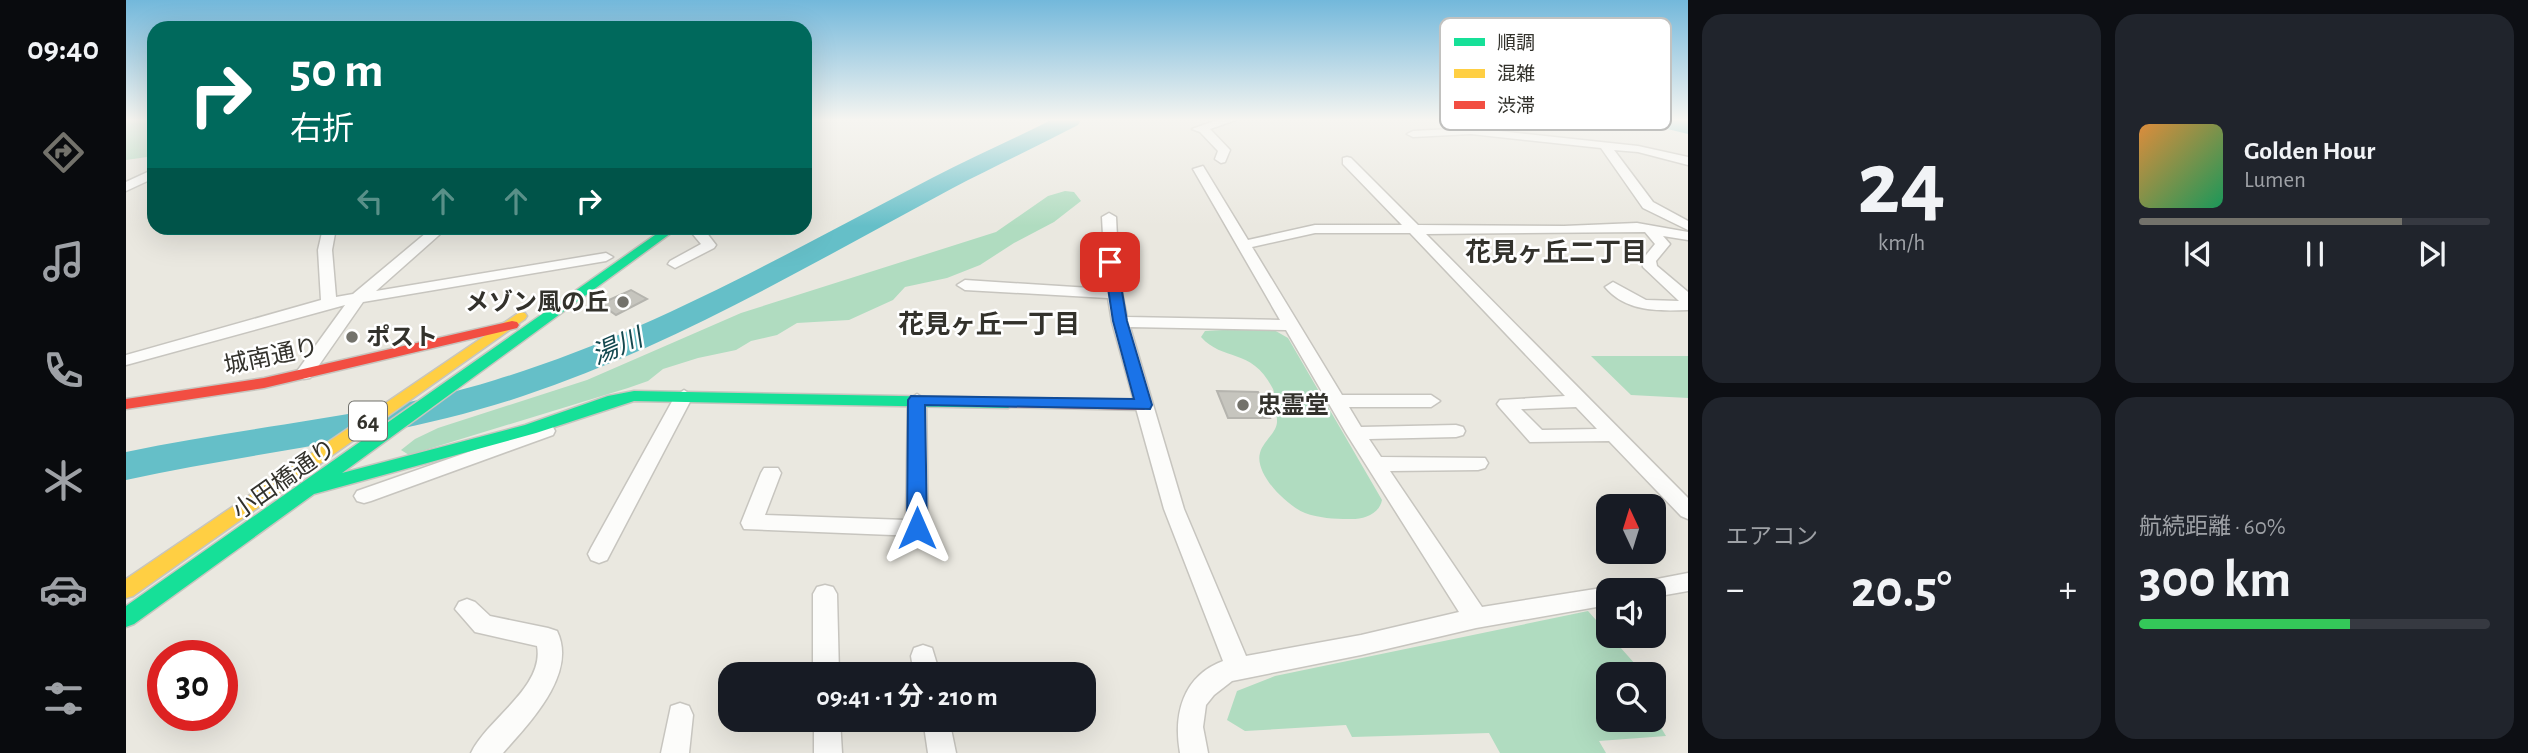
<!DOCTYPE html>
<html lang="ja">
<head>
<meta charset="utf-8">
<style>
  body { margin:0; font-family:"Alegreya Sans","Noto Sans JP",sans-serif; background:#20242c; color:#f1f3f6; height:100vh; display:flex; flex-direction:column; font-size:26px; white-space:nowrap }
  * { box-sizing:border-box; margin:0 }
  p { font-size:23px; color:#9ea1a6 }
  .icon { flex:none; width:38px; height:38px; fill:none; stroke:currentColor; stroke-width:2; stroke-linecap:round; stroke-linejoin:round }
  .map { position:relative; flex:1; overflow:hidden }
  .sheet { display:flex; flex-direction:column; gap:14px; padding:14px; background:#0d0f14; width:840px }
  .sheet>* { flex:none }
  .hud { position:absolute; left:21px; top:21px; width:665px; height:214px; border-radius:21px; box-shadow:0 7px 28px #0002; background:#00695c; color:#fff; overflow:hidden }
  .needle { width:46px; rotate:356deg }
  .controls { position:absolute; left:1470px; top:494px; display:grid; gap:14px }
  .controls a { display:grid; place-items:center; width:70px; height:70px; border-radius:14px; background:#171b24; box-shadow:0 7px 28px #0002; font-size:35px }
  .speed { position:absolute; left:21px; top:640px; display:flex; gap:14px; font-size:35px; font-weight:700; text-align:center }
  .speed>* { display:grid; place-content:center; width:91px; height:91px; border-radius:50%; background:#171b24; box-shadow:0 7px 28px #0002; line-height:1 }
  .speed .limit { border:10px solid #d22; background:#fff; color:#111 }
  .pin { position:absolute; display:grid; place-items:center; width:60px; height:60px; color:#fff; margin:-30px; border-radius:14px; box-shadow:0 4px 10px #0006 }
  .me { position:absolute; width:77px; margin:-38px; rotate:0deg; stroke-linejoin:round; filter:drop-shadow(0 0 5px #0008) }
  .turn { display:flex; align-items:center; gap:24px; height:147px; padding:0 28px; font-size:32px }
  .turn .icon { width:91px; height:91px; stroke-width:2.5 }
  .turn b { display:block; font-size:49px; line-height:60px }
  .lanes { display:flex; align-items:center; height:66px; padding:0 28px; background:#0003; justify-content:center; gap:35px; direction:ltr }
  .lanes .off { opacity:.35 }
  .big { font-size:52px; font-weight:700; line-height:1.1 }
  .sheet .tile { flex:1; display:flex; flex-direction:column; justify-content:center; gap:10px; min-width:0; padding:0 24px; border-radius:21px; background:#20242c }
  .sheet .dial { align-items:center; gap:0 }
  .dial b { font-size:91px; line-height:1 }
  .song { display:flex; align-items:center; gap:21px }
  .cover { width:84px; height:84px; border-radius:10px; background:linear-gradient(135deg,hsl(30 70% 55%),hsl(150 70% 35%)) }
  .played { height:7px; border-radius:4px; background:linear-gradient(90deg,#73726b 75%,#363941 75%) }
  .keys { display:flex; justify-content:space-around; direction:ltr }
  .heat { display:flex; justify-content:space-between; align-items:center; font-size:38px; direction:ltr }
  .charge { height:10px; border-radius:5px; background:linear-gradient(90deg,#34c759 60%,#363941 0) }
  .sheet .tiles { flex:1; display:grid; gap:14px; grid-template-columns:repeat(2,1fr) }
  .trip { position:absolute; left:592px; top:662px; width:378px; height:70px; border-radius:21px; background:#171b24; box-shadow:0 7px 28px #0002; font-weight:700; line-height:70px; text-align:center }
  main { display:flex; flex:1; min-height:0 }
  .menu { display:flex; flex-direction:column; width:126px; justify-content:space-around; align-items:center; background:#090b0e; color:#9ea1a6 }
  .menu .icon { width:49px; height:49px }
  .menu .selected { color:#73726b }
  .menu b { font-size:32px; color:#f1f3f6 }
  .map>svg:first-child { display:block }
  .green { fill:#b0dcc0 }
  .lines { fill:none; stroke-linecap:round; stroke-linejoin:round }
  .river { fill:#65bfc8; fill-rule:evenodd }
  .building { fill:#c6c5be; stroke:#b5b4ae; stroke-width:2 }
  .street-casing { stroke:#c7c5bf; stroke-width:3 }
  .fast-casing { stroke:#c7c5bf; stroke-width:3 }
  .slow-casing { stroke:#c7c5bf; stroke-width:3 }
  .jam-casing { stroke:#c7c5bf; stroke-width:3 }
  .street { fill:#fcfcfa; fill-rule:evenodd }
  .fast { fill:#16e098; fill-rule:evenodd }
  .slow { fill:#ffcf43; fill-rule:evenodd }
  .jam { fill:#f24e42; fill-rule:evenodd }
  .route { fill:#1a73e8; stroke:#114b97; stroke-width:2 }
  .poi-dot { fill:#73726b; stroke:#fff; stroke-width:2.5 }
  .labels { text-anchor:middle; stroke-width:5; stroke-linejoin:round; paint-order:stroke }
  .shield { fill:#fff; stroke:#70706b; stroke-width:2 }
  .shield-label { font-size:23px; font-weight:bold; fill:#33322c }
  .poi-label { font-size:24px; font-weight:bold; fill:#33322c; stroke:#fff; text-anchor:start }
  .street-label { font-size:24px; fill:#33322c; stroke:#fff }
  .neighbourhood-label { font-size:26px; font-weight:bold; fill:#33322c; stroke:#fff }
  .water-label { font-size:26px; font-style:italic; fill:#13484f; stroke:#fff }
  .key { fill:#fff; stroke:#c2c2c0; stroke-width:2 }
  .key-label { font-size:19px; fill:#33322c }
</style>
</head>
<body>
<main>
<nav class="menu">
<b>09:40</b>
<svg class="icon selected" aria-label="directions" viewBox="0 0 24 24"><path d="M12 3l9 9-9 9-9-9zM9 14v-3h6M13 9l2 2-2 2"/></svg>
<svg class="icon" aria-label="music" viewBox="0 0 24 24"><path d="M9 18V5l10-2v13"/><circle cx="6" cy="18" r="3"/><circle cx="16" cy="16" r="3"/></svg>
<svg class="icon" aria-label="phone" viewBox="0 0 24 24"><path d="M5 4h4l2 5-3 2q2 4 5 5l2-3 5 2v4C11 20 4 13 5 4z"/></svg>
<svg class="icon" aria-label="climate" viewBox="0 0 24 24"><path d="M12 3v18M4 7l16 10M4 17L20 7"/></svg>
<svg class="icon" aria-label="car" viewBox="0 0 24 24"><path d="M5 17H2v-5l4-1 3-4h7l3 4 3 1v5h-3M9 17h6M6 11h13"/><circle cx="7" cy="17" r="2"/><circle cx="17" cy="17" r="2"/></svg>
<svg class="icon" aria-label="filters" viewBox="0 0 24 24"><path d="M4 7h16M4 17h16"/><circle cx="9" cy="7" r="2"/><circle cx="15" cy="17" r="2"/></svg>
</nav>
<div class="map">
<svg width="1562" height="753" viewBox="0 0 1562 753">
  <rect width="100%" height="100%" fill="#eae8e0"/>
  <!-- green -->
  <path class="green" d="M 0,120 L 28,120 L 28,156 L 0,160 Z
    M 939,191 L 948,192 L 955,201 L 928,222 L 888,243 L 854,265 L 821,278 L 779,287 L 767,300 L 723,320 L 671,323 L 651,335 L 625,341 L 610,350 L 572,358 L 537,369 L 522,381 L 502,388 L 283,455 L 275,450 L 289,439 L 312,428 L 461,380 L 615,313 L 870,232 L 922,196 Z
    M 1133,328 L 1148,330 L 1162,338 L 1256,500 C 1253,515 1236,520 1222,519 C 1209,519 1192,518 1179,513 C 1161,506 1128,474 1134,453 C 1137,441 1152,432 1151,420 C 1151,414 1149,416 1148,410 C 1147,403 1150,396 1147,389 C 1126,347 1097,362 1075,337 L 1079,331 Z
    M 1465,356 L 1562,356 L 1562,398 L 1505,395 Z
    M 1462,611 L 1518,674 L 1482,674 L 1482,719 L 1528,719 L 1528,716 L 1540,736 L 1473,741 L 1480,753 L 1374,753 L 1363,733 L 1226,737 L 1220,725 L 1119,731 L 1101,720 L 1111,691 L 1149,676 Z"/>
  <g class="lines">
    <!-- river -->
    <path class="river" d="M 925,120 L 955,120 L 952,125 C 910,147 867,167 825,189 C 685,264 549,345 397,396 C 269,439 132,451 0,480 L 0,452 C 122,426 249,417 369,380 C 524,333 663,252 806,178 C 845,158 886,140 925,120 Z
      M 1522,120 L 1562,120 L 1562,134 L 1525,125 Z"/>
  </g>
  <!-- building -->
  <path class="building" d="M 505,290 L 521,299 L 490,315 L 474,304 Z
    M 1091,391 L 1132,392 L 1144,418 L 1102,418 Z"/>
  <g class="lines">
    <!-- street casing -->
    <g class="street-casing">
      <path id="street" d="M 1091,120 L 1110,120 L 1084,129 L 1104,150 L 1099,162 L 1095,163 L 1089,159 L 1092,151 L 1074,132 L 1066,129 Z
        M 1345,128 L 1512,146 L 1562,157 L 1562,165 L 1512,152 L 1488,150 L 1527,202 L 1562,221 L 1562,230 L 1517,208 L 1475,148 L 1345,134 L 1287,137 L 1281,134 L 1287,131 Z
        M 1221,157 L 1225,158 L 1292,225 L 1438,226 L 1511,223 L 1562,232 L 1562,240 L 1537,236 L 1544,244 L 1530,261 L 1531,266 L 1562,292 L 1562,310 C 1532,311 1500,312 1479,287 L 1487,282 L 1520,300 L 1553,301 L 1517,267 L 1516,260 L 1529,244 L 1519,232 L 1300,234 L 1562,498 L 1562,519 L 1555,516 L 1483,441 L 1404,442 L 1374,408 L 1371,404 L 1374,400 L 1439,396 L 1284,233 L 1189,233 L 1126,247 L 1216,395 L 1305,395 L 1314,401 L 1305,407 L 1223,407 L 1235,427 L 1330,425 L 1337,427 L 1339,431 L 1337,435 L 1330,437 L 1243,439 L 1255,457 L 1359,458 L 1362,463 L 1359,468 L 1352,470 L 1264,471 L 1356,607 L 1482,587 L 1490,590 L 1482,590 L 1482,605 L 1350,628 L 1235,655 L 1106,681 L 1088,695 L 1080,705 L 1077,727 L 1082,753 L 1054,753 C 1047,714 1057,676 1097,661 L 1038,509 L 986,322 L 982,298 L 839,290 L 831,285 L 839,280 L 980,289 L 976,217 L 983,213 L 990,217 L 993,278 L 1001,317 L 1154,320 L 1067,169 L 1077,166 L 1122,240 L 1189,225 L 1276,225 L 1217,164 L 1217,158 ZM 1004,327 L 1160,330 L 1220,433 L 1333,612 L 1235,635 L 1120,656 L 1058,509 ZM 1450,407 L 1471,429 L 1416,430 L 1395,409 Z
        M 28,169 L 28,178 L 0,191 L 0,182 Z
        M 197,228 L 210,228 L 206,250 L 210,297 L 227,294 L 306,228 L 321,228 L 250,291 L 480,253 L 487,257 L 480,261 L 237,302 L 184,378 L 178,379 L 169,374 L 219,305 L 0,365 L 0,355 L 195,300 L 192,250 Z
        M 539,228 L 596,228 L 594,231 L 580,232 L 590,245 L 588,248 L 549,268 L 542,264 L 544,261 L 575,244 L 565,232 L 546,232 Z
        M 558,390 L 567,396 L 481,560 L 473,563 L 465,560 L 462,554 L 465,548 L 549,396 Z
        M 791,394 L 800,400 L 802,528 L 799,534 L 791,536 L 618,529 L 615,523 L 635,473 L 638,468 L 652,468 L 655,473 L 639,515 L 780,520 L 782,400 Z
        M 420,425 L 427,427 L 429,431 L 427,435 L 245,501 L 238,503 L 231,501 L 228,496 L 231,491 Z
        M 1562,573 L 1562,591 L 1528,597 L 1528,590 L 1507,590 L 1510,583 Z
        M 699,585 L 707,587 L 711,594 L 713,674 L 687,674 L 687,594 L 691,587 Z
        M 341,599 L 349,602 L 364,616 L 422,628 L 431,631 C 452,674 403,723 377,753 L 345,753 C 360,720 419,687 411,646 L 349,632 L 329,609 L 333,602 Z
        M 797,645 L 806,648 L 814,674 L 788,674 L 785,656 L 788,648 Z
        M 554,703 L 563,706 L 567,715 L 563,753 L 535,753 L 545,706 Z
        M 688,719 L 714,719 L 716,753 L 688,753 Z
        M 797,719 L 823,719 L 830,753 L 802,753 Z"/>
    </g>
    <!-- fast casing -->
    <g class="fast-casing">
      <path id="fast" d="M 539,228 L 552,228 L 216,473 L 399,425 L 482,396 L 508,391 L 882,398 L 890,403 L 882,408 L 508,401 L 410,433 L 188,494 L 8,624 L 0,627 L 0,606 Z"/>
    </g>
    <!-- slow casing -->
    <g class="slow-casing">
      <path id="slow" d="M 394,312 L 399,313 L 401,316 L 399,319 L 7,596 L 0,598 L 0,579 Z"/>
    </g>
    <!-- jam casing -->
    <g class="jam-casing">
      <path id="jam" d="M 386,321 L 391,322 L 393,325 L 391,328 L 138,388 L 0,409 L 0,399 L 138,378 Z
        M 882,398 L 1018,400 L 1026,405 L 1018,410 L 876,407 L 874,403 Z"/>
    </g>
    <!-- street -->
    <use href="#street" class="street"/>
    <!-- fast -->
    <use href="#fast" class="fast"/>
    <!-- slow -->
    <use href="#slow" class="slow"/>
    <!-- jam -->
    <use href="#jam" class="jam"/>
  </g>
  <!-- sky -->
  <linearGradient id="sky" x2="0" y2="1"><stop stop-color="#73b8db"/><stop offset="0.53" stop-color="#f6f5f1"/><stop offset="1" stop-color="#f6f5f1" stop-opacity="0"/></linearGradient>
  <rect width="1562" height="226" fill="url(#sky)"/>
  <!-- route -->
  <path class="route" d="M 984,258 L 991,262 L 1001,321 L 1026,405 L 1024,409 L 799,405 L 801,528 L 798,533 L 791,535 L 784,533 L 781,528 L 782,400 L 785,396 L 1008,399 L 987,321 L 978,262 Z"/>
  <!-- markers -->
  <g class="poi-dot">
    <circle cx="497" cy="302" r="7"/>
    <circle cx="226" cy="337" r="7"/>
    <circle cx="1117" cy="405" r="7"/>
  </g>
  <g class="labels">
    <!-- shield labels -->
    <rect class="shield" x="223" y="401.5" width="38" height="39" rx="5"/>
    <g class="shield-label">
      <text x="242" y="429">64</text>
    </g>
    <!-- poi labels -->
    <g class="poi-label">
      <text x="483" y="310" text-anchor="end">メゾン風の丘</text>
      <text x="240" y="345">ポスト</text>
      <text x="1131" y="413">忠霊堂</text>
    </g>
    <!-- street labels -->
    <g class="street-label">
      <text transform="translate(145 356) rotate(-12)" y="8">城南通り</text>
      <text transform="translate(158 479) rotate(-35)" y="8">小田橋通り</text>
    </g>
    <!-- neighbourhood labels -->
    <g class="neighbourhood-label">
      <text x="1430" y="261">花見ヶ丘二丁目</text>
      <text x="863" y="333">花見ヶ丘一丁目</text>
    </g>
    <!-- water labels -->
    <g class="water-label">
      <text transform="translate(491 346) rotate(-23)" y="9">湯川</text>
    </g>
  </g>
  <!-- legend -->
  <rect x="1314" y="18" width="231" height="112" rx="10" class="key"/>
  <rect x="1328" y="38" width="31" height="8" fill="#16e098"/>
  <rect x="1328" y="69" width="31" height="9" fill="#ffcf43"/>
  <rect x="1328" y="101" width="31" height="8" fill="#f24e42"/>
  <g class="key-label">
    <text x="1371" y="49">順調</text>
    <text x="1371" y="80">混雑</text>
    <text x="1371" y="112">渋滞</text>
  </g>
</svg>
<div class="controls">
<a><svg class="needle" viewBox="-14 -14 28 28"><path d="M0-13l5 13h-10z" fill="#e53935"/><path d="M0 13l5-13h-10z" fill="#9ea1a6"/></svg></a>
<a><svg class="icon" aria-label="sound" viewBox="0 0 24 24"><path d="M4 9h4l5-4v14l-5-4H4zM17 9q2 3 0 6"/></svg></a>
<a><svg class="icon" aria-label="search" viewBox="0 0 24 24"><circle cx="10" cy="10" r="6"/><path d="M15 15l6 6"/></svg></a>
</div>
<div class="speed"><div class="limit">30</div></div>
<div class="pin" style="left:984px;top:262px;background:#d93025"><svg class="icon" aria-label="arrive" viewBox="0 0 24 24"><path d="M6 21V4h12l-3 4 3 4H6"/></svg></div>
<svg class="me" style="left:791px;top:528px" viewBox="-20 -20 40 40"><path d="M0-17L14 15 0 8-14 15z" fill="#1a73e8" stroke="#fff" stroke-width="4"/></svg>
<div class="trip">09:41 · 1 分 · 210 m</div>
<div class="hud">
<div class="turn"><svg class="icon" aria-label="right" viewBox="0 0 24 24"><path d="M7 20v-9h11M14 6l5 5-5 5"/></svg><div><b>50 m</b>右折</div></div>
<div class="lanes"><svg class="icon off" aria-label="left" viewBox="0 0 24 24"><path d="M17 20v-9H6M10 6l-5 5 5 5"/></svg><svg class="icon off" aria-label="ahead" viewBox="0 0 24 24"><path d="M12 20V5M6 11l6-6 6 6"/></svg><svg class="icon off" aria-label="ahead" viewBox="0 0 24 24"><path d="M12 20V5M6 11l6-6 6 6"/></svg><svg class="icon" aria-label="right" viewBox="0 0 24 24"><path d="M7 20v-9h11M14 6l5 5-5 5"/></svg></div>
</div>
</div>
<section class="sheet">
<div class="tiles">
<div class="tile dial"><b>24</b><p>km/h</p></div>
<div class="tile">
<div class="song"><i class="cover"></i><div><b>Golden Hour</b><p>Lumen</p></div></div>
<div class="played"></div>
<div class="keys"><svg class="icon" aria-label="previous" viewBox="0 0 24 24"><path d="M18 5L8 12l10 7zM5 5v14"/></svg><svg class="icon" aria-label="pause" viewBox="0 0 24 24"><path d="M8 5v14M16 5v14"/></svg><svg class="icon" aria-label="next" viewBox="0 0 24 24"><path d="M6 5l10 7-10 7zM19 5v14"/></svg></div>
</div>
<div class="tile"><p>エアコン</p>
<div class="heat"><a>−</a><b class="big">20.5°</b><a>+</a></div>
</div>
<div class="tile"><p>航続距離 · 60%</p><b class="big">300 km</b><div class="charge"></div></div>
</div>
</section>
</main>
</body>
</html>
